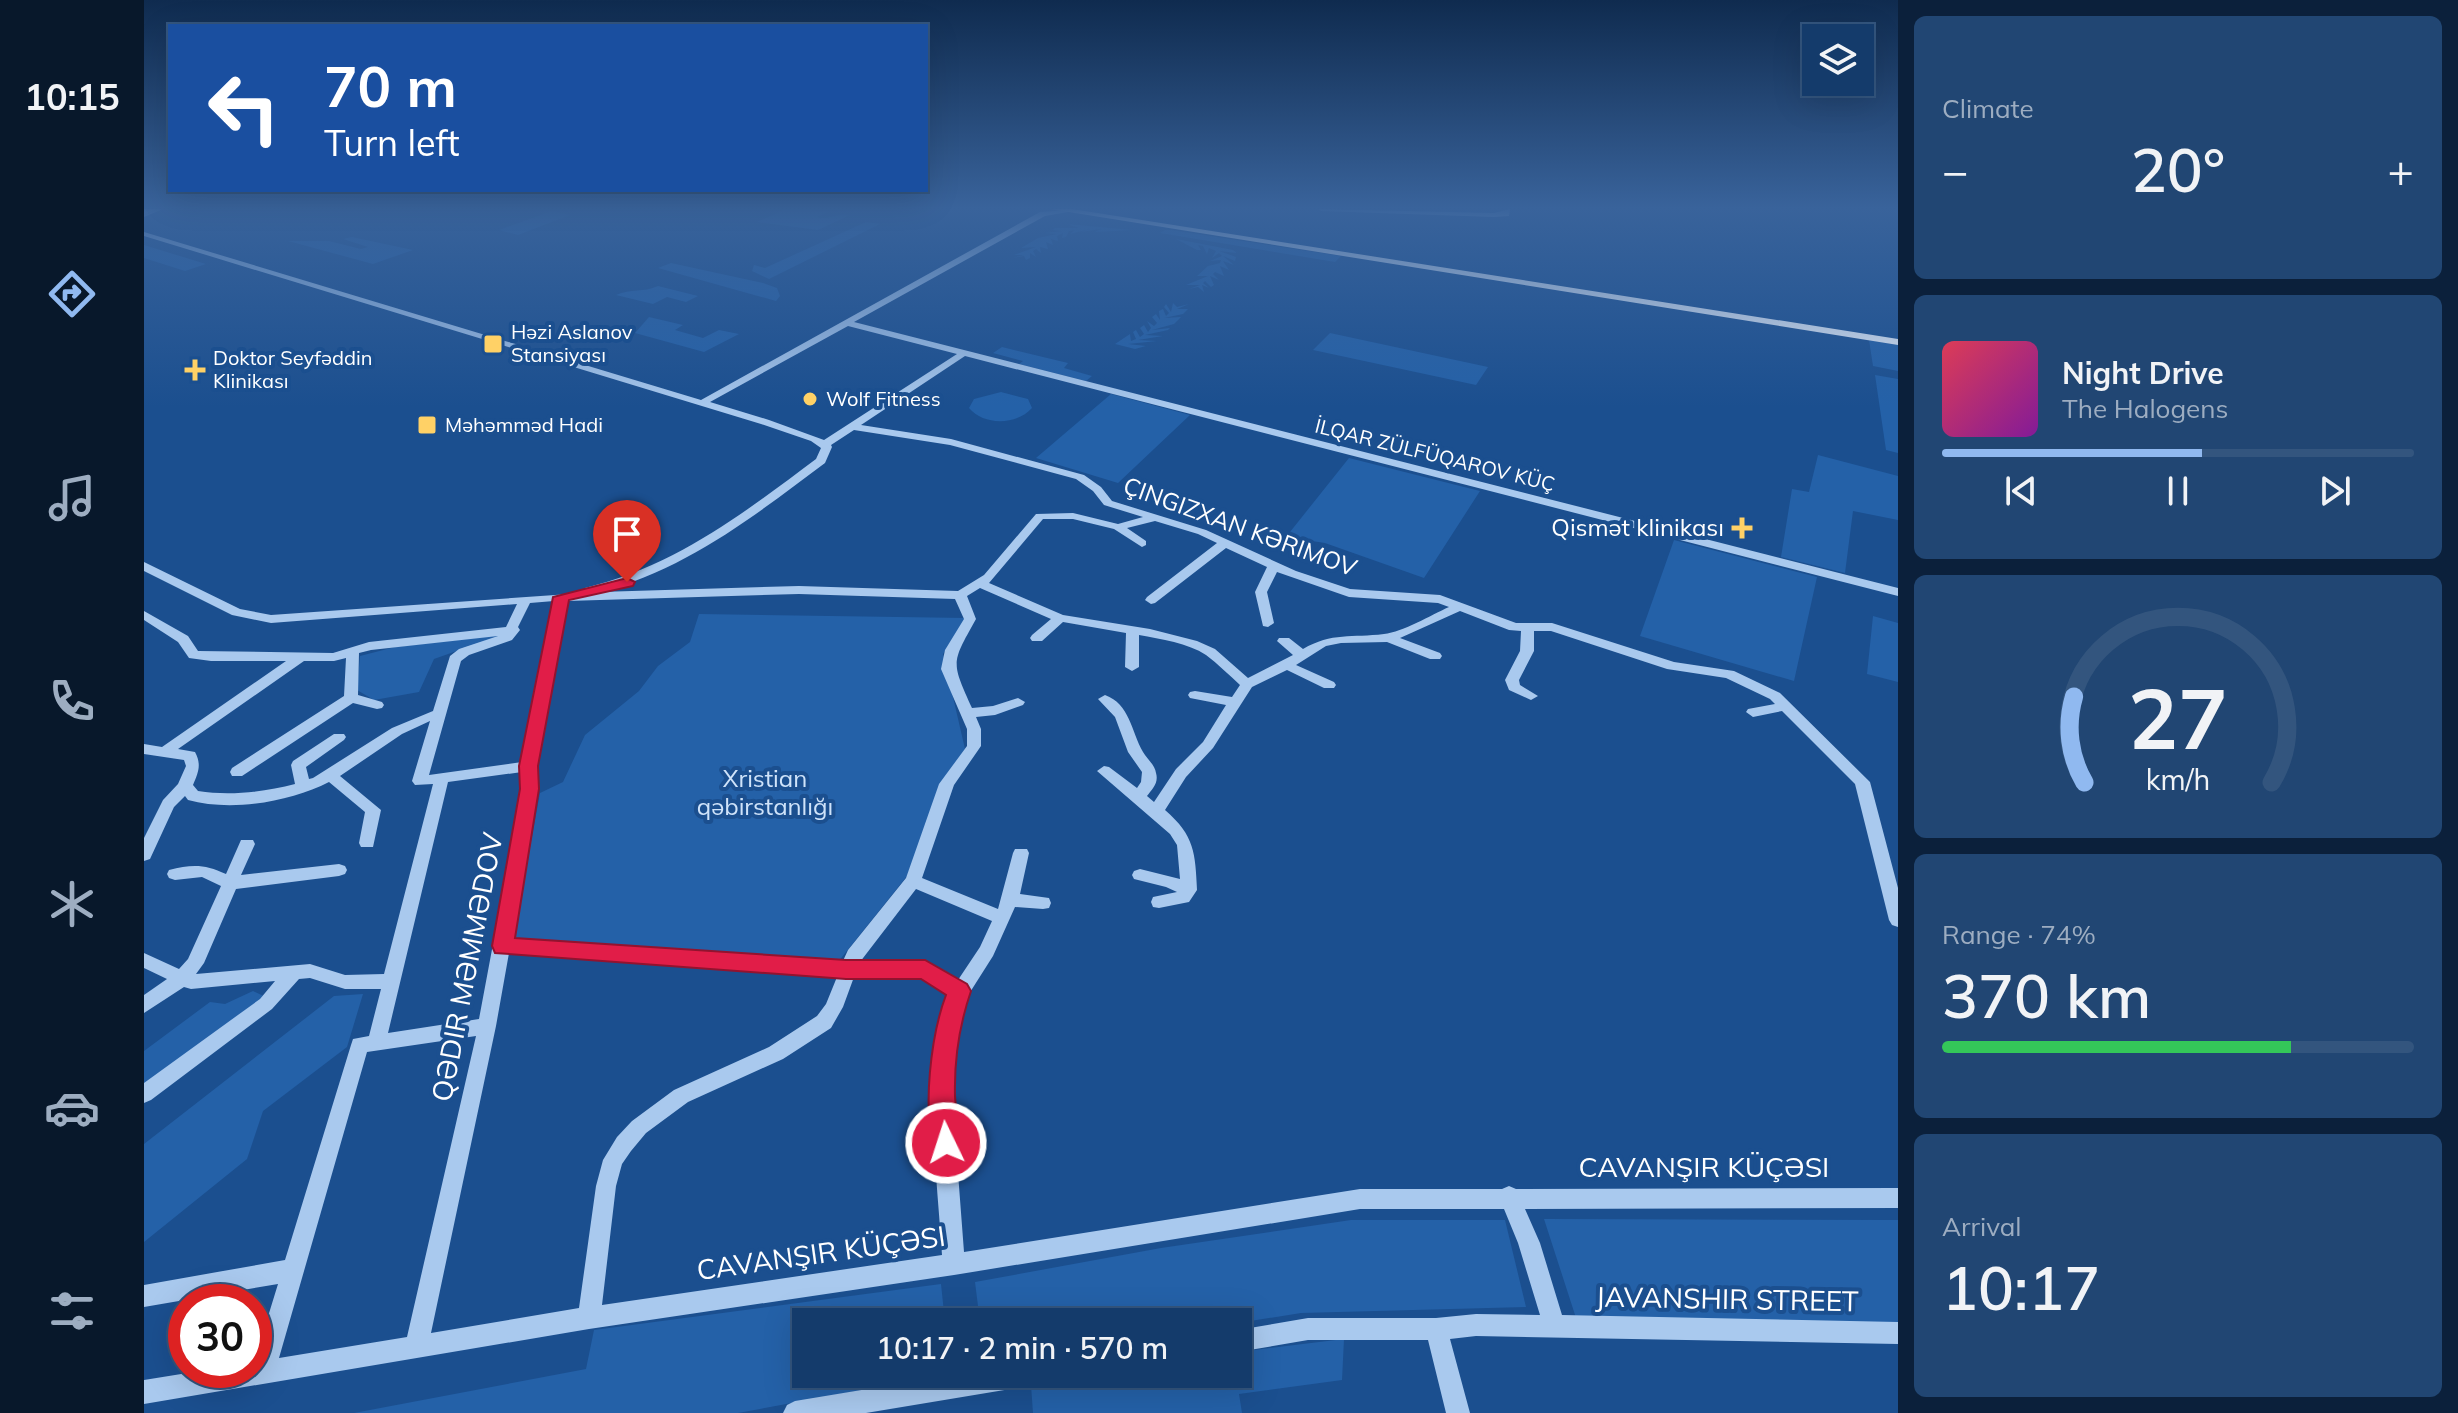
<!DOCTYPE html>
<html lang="en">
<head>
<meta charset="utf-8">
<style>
  body { margin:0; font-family:Mulish,sans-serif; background:#214673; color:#f1f3f6; height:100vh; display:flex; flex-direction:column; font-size:30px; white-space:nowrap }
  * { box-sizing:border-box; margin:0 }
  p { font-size:26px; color:#9dadc1 }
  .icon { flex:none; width:44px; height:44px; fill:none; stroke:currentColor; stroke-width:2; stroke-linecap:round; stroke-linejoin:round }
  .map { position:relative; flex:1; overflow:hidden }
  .drawer { display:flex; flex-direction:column; gap:16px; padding:16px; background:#0b203b; width:560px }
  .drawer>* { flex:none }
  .top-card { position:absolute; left:24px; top:24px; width:760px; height:168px; border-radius:0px; box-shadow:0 8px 32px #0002,0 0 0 2px #33557e; background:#1a4fa0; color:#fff; overflow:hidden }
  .fabs { position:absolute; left:1658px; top:24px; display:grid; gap:16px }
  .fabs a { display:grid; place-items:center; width:72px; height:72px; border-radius:0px; background:#143b6b; box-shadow:0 8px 32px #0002,0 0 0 2px #33557e; font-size:40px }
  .speed { position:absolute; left:24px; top:1284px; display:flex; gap:16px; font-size:40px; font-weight:700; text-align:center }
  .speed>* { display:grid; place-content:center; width:104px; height:104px; border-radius:50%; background:#143b6b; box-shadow:0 8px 32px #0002,0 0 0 2px #33557e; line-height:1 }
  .speed .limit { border:12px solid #d22; background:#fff; color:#111 }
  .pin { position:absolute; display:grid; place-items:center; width:68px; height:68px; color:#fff; margin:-82px -34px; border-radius:50% 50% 50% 0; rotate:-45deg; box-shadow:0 0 8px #0007 }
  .pin .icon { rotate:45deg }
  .me { position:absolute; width:88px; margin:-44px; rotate:356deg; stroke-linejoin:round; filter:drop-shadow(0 0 6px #0008) }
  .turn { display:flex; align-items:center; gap:28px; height:168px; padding:0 24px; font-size:36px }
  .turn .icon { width:104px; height:104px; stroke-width:2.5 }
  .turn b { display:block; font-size:56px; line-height:68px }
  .big { font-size:60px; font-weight:600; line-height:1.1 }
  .drawer .card { flex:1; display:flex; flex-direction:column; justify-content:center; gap:12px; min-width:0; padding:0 28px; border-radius:12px; background:#214673 }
  .drawer .dial { align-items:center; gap:0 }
  .dial svg { height:208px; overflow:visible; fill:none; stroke:#33557e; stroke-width:7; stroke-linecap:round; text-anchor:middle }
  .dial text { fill:#f1f3f6; stroke:none }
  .song { display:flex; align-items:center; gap:24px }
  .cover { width:96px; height:96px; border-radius:12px; background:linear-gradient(135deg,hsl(350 70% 55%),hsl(290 70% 35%)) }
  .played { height:8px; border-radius:4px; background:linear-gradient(90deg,#90b9f0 55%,#33557e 55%) }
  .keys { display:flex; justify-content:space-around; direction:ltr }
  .heat { display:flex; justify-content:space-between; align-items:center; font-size:44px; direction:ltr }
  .charge { height:12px; border-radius:6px; background:linear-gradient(90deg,#34c759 74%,#33557e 0) }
  .trip { position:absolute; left:648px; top:1308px; width:460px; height:80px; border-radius:0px; background:#143b6b; box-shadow:0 8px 32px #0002,0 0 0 2px #33557e; font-weight:600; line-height:80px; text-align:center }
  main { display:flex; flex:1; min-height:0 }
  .menu { display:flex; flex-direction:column; width:144px; justify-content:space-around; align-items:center; background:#08182b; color:#9dadc1 }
  .menu .icon { width:56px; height:56px }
  .menu .active { color:#90b9f0 }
  .menu b { font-size:36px; color:#f1f3f6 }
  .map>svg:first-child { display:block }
  .green { fill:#2461a8 }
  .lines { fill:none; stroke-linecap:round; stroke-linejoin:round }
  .minor { fill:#a9c9ee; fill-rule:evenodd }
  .major { fill:#f0f6ff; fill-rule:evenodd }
  .route { fill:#e11d48; stroke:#92132f; stroke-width:2 }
  .poi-dot { fill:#ffd166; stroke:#1b4f8f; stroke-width:3 }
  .labels { text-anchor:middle; stroke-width:8; stroke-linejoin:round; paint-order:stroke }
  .far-poi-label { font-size:20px; fill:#fff; stroke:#1b4f8f; text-anchor:start }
  .far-street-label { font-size:20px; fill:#fff; stroke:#1b4f8f }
  .street-label { font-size:24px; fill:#fff; stroke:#1b4f8f }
  .poi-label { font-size:24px; fill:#fff; stroke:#1b4f8f; text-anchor:end }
  .park-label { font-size:24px; fill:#cfe3fa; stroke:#1b4f8f }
  .near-street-label { font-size:28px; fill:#fff; stroke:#1b4f8f }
</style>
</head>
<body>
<main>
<nav class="menu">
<b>10:15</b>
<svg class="icon active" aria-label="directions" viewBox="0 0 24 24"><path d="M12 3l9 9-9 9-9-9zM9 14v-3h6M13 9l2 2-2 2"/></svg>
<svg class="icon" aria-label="music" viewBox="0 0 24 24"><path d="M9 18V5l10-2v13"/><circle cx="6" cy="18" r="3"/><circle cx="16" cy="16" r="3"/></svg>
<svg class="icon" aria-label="phone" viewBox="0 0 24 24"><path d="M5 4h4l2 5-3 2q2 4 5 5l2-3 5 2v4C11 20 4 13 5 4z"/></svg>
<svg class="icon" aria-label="climate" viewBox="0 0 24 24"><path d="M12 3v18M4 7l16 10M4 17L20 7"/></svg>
<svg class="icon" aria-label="car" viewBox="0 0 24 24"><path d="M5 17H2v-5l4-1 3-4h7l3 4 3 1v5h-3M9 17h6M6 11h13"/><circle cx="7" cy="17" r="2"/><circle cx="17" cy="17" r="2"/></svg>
<svg class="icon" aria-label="filters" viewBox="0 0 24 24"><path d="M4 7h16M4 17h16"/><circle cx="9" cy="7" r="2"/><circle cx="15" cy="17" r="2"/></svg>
</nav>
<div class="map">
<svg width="1754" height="1413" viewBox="0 0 1754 1413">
  <rect width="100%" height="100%" fill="#1b4f8f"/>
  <!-- green -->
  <path class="green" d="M 642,209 L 686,211 L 673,217 C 685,221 693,212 706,215 L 674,230 L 613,222 Z
    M 408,211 L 426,215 L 374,235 L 355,230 Z
    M 722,222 L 736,224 L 625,279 L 608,271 L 610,265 L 621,268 Z
    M 923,224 L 988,230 L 950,232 L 957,229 L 937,232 L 946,229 L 926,234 L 931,230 L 925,231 L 922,237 L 918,238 L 919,233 L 913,236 L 914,241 L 907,239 L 909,245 L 902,242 L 904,249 L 896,247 L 897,253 L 892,249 L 889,251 L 892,257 L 886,253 L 886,258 L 882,260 L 880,256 L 868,258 L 880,255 L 870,255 L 892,247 L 877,248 L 894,238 L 913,234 L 901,233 L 918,231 L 908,230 L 911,228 L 935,228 Z
    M 1021,230 L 1027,230 L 1197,256 L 1191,262 L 1016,233 Z
    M 208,237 L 269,250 L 229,264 L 144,241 L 185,241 L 217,249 L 224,247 L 199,239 Z
    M 1032,239 L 1089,250 L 1093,253 L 1075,251 L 1092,257 L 1091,261 L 1079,256 L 1090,265 L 1079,261 L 1085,270 L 1076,266 L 1080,276 L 1071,272 L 1069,274 L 1075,280 L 1066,276 L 1070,285 L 1067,287 L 1061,281 L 1059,283 L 1065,288 L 1058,285 L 1060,292 L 1054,287 L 1045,289 L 1056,285 L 1042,285 L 1064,276 L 1053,276 L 1064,266 L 1076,263 L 1077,260 L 1066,261 L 1078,256 L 1075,253 L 1068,258 L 1072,251 L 1065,248 L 1063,254 L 1059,246 L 1054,245 L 1057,250 L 1053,250 Z
    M 0,245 L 62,264 L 41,271 L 0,258 Z
    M 527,263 L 619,283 L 633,288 L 636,296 L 632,301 L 514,268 Z
    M 514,286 L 554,296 L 542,302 L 523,297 L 509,304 L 472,295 C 487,288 499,293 514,286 Z
    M 1029,303 L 1033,307 L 1045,304 L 1033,309 L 1044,309 L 1039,314 L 1020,318 L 1037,317 L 1030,324 L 1008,330 L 1026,328 L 1024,330 L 1001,335 L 1019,336 L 994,340 L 1013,341 L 984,344 L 1002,346 L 991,349 L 971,344 L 986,334 L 987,341 L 992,339 L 989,332 L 992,330 L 996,337 L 1000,334 L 996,328 L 1000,325 L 1004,332 L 1007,328 L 1003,321 L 1010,326 L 1013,323 L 1008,317 L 1012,314 L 1016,320 L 1015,311 L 1019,309 L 1022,316 L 1025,313 L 1020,307 L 1022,304 L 1027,312 Z
    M 505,317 L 539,325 L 531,330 L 559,338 L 575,330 L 595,334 L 560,352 L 491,333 Z
    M 1186,333 L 1344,367 L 1332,385 L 1169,350 Z
    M 1725,340 L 1754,345 L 1754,371 L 1729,366 Z
    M 858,347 L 924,363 L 920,368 L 948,376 L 942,381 L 875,364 L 879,361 L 849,353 Z
    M 1731,375 L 1754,379 L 1754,453 L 1742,450 Z
    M 857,392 L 884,399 L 888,408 C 873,425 840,426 825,408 L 830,399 Z
    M 967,394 L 1046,415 L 974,483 L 892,458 Z
    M 1674,455 L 1754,476 L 1754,520 L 1709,511 L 1701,573 L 1637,557 L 1648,489 L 1665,492 Z
    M 1205,458 L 1336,491 L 1280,578 L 1181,543 L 1142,537 Z
    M 1530,540 L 1673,577 L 1650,681 L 1496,636 Z
    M 555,614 L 822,618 L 799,654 L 821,749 L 799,780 L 763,876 L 694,962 L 369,939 L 396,793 L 419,782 L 441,735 L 495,691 L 514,666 L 546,642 Z
    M 1729,616 L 1754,623 L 1754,682 L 1723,674 Z
    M 358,635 L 290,659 L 275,692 L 230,700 L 213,690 L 216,656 L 251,647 Z
    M 109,991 L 124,998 L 0,1089 L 0,1051 L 66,1002 L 81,1004 Z
    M 219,994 L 203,1047 L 119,1111 L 103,1159 L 0,1242 L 0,1144 L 190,996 Z
    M 1400,1219 L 1754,1220 L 1754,1325 L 1433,1321 Z
    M 1207,1220 L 1361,1220 L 1382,1307 L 1157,1313 L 1094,1323 L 836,1322 L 831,1282 L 1017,1248 Z
    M 797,1284 L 801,1322 L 662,1322 L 662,1374 L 804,1374 L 594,1413 L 210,1413 L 442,1369 L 450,1330 Z
    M 1200,1339 L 1198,1380 L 1095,1394 L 1098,1413 L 889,1413 L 887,1385 L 958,1374 L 1094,1374 L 1094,1352 Z"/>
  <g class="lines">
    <!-- minor -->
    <path class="minor" d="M 9,209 L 19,209 L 0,217 L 0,213 Z
      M 1174,209 L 1350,213 L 1366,209 L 1365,216 L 1350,217 L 1177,211 Z
      M 924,210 L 924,212 L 901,216 L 710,322 L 1754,588 L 1754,596 L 821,356 L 717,425 L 807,439 L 940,475 L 957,487 L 968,501 L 1062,530 L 1152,571 L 1206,589 L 1296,595 L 1372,623 L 1408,623 L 1530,662 L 1590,671 L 1636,693 L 1726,782 L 1754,888 L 1754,927 L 1748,925 L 1745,920 L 1711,784 L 1638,711 L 1609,717 L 1602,712 L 1604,709 L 1631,704 L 1626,699 L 1582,678 L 1523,669 L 1407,631 L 1390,631 L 1390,651 L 1375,680 L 1376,685 L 1394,696 L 1387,700 L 1365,690 L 1361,680 L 1376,651 L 1377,631 L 1365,630 L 1316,611 L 1256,638 L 1296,653 L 1298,656 L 1296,659 L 1286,659 L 1243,642 L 1197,643 L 1182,646 L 1152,665 L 1190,682 L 1192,685 L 1190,688 L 1180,688 L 1143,670 L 1108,687 L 1069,748 L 1042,777 L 1021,810 C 1051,836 1051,853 1053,890 L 1045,902 L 1015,908 L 1009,907 L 1007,902 L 1009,897 L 1033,892 L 1022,887 L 990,879 L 988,875 L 990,871 L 996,869 L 1036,879 L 1033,845 L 1026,834 L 953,771 L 960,766 L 965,767 L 993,788 L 997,782 L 998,772 L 984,752 L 971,717 L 954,699 L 961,695 C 986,704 987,731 999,752 C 1003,759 1011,765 1012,773 C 1015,783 1008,789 1003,796 L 1010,802 L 1032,769 L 1059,742 L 1082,705 L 1046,698 L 1044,695 L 1046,692 L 1051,691 L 1088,697 L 1096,685 C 1085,675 1074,664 1062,655 C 1044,643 1017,639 995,635 L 995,667 L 988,671 L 981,667 L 982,633 L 919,622 L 898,641 L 888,641 L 886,638 L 888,635 L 907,619 L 836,588 L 823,596 L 832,619 C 807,664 807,661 828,708 L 849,706 L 874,698 L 881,702 L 879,705 L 851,715 L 832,717 L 837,729 L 837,746 L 810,785 L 778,878 L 854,909 L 869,853 L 871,849 L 883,849 L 885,853 L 876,894 L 905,898 L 907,903 L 905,908 L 899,909 L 871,907 L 849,956 L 816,1008 L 811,1029 L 808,1094 L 820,1252 L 1216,1189 L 1358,1189 L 1365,1186 L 1372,1189 L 1754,1188 L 1754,1208 L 1381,1209 L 1396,1243 L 1418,1315 L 1754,1322 L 1754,1344 L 1332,1336 L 1306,1339 L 1326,1413 L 1302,1413 L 1284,1340 L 1164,1340 L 1094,1352 L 1094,1330 L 1164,1318 L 1292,1318 L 1332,1314 L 1396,1315 L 1374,1243 L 1360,1209 L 1216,1209 L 810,1275 L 445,1329 L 0,1404 L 0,1380 L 62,1370 L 110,1370 L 110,1362 L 134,1284 L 0,1307 L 0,1285 L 141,1260 L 207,1045 L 209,1039 L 225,1036 L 237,989 L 201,989 L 166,978 L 155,979 L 128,1009 L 7,1100 L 0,1103 L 0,1083 L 116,999 L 131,981 L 47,989 L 40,987 L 0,1013 L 0,995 L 23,979 L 0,968 L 0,953 L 35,969 L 44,959 L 77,886 L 58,877 L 31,880 L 25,878 L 23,874 L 25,870 C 48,864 61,864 82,874 L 97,840 L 109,840 L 111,844 L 97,875 L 195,864 L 201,866 L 203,870 L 201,874 L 195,876 L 92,889 L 60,963 L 52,974 L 166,964 L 201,975 L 240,974 L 289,784 L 271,785 L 268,781 L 286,721 L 258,734 L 196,776 L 237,810 L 229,847 L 217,847 L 215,843 L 221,812 L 185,782 C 146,802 87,812 44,800 L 41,796 L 30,807 L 6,859 L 0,861 L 0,838 L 19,800 L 34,784 L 42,766 L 40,760 L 0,754 L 0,744 L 18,747 L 142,661 L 67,661 L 45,658 L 34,642 L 0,620 L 0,611 L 44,636 L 54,651 L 189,653 L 225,642 L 362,627 L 373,604 L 127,623 L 88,615 L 0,571 L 0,562 L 96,609 L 127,615 L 440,593 L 441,588 C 533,565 597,515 672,459 L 677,448 L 667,441 L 617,424 L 0,236 L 0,232 L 557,400 L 896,212 ZM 704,326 L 813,354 L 680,440 L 625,420 L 566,402 ZM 710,430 L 806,445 L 932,479 L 949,491 L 960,505 L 999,517 L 974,524 L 929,513 L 892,514 L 840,575 L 814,591 L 655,586 L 455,592 C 542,570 610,516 681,463 L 688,447 L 687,445 ZM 899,519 L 929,519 L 970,529 L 998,547 L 1002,545 L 1002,541 L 983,528 L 1011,521 L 1054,534 L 1073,543 L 1003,597 L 1001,600 L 1007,604 L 1011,603 L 1082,548 L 1123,567 L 1111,592 L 1119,626 L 1124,627 L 1130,623 L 1123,592 L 1133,572 L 1205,597 L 1294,603 L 1305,607 C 1287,615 1259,632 1240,634 C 1208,638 1188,632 1159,649 L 1145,638 L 1135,638 L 1133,641 L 1149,655 L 1104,678 L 1071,649 L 1053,641 L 1006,629 L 919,615 L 845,583 ZM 655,594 L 811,599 L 820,619 L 801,650 L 797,669 L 823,729 L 823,746 L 795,784 L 762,878 L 704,950 L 698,963 L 367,940 L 394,789 L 392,766 L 423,601 ZM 410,601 L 378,762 L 285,775 L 317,661 L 325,655 L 368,640 L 376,630 L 374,627 L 386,603 ZM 354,636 L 315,649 L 306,656 L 289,711 L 248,728 L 169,778 L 165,779 L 162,767 L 200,740 L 202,737 L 200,734 L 190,734 L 149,761 L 147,765 L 151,784 C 120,792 86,796 54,791 L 49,785 C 54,773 58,765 51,752 L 34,749 L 160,661 L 190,661 L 202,658 L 200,696 L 88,768 L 86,772 L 88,776 L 98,776 L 209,703 L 233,709 L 238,708 L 240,705 L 238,702 L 214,695 L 215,653 L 227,650 ZM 378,772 L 378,789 L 335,1019 L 244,1033 L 304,782 ZM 772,889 L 848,921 L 836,947 L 814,980 C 786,958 750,961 716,962 ZM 365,953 L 693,977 L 682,1004 L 673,1016 L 625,1047 L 530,1090 L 488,1121 L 473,1137 L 459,1160 L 452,1186 L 435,1308 L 287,1333 L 352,1026 ZM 769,975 L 794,984 L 805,994 C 775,1039 795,1196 798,1255 L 458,1305 L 472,1186 L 478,1164 L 487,1151 L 502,1133 L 544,1102 L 639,1059 L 687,1028 L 699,1007 L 710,977 ZM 332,1036 L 263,1337 L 135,1358 L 223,1052 Z
      M 814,1374 L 897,1374 L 893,1382 L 885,1386 L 722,1413 L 639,1413 L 643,1405 L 651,1401 Z"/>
    <!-- major -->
    <path class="major" d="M 0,209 L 13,209 L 0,214 Z
      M 906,209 L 928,209 L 1754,339 L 1754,345 Z"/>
  </g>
  <!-- sky -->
  <linearGradient id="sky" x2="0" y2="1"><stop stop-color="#0f2b4f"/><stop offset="0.51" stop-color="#39639b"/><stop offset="1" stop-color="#39639b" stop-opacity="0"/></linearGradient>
  <rect width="1754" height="407" fill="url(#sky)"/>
  <!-- route -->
  <path class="route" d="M 483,578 L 491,582 L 489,586 L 425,600 L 394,766 L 395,789 L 371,938 L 702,960 L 781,960 L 823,984 L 827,991 C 815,1026 810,1059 811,1096 C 812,1114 818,1135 811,1151 L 802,1155 L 793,1151 C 776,1114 788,1032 802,995 L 777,979 L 702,979 L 351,953 L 348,946 L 376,789 L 375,766 L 409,597 Z"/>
  <!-- markers -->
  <g class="poi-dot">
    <rect x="339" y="334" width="20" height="20" rx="4"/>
    <path d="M47 358h8v8h8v8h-8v8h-8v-8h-8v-8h8z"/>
    <circle cx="666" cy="399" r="8"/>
    <rect x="273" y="415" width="20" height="20" rx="4"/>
    <path d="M1594 516h8v8h8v8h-8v8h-8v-8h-8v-8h8z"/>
  </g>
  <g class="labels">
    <!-- far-poi labels -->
    <g class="far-poi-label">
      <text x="367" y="339">Həzi Aslanov<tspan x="367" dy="23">Stansiyası</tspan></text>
      <text x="69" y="365">Doktor Seyfәddin<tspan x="69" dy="23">Klinikası</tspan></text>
      <text x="682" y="406">Wolf Fitness</text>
      <text x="301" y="432">Məhəmməd Hadi</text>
    </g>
    <!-- far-street labels -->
    <g class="far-street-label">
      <text transform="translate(1291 455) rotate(14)" y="7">İLQAR ZÜLFÜQAROV KÜÇ</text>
    </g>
    <!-- street labels -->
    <g class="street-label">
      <text transform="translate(1096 527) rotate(20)" y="8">ÇINGIZXAN KƏRIMOV</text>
    </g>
    <!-- poi labels -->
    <g class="poi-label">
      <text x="1580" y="536">Qismət klinikası</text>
    </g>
    <!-- park labels -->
    <g class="park-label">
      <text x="621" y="787">Xristian<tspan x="621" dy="28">qəbirstanlığı</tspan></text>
    </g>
    <!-- near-street labels -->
    <g class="near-street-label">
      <text transform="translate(323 967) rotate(-79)" y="10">QƏDIR MƏMMƏDOV</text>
      <text x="1560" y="1177">CAVANŞIR KÜÇƏSI</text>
      <text transform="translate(677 1253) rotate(-8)" y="10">CAVANŞIR KÜÇƏSI</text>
      <text transform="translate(1583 1299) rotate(1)" y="10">JAVANSHIR STREET</text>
    </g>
  </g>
</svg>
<div class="fabs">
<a><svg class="icon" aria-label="layers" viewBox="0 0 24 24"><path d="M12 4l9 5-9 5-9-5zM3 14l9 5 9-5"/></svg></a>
</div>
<div class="speed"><div class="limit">30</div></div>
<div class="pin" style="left:483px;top:582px;background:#d93025"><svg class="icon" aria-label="arrive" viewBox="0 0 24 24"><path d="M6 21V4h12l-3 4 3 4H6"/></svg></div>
<svg class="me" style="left:802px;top:1143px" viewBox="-20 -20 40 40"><circle r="17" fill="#e11d48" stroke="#fff" stroke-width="3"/><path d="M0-11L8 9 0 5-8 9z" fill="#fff"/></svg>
<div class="trip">10:17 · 2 min · 570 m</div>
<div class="top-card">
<div class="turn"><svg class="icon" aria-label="left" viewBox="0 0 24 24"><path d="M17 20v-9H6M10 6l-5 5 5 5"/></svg><div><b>70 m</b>Turn left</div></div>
</div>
</div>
<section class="drawer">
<div class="card"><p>Climate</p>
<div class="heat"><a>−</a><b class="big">20°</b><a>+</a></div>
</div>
<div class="card">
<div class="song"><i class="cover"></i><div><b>Night Drive</b><p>The Halogens</p></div></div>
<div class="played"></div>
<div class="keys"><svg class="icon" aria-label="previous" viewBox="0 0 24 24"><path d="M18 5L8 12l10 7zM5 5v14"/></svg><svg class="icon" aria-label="pause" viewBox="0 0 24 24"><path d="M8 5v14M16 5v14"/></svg><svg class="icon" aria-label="next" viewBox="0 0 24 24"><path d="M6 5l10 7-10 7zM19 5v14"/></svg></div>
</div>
<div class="card dial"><svg viewBox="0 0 100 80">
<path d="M14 69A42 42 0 1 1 86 69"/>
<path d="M14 69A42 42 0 0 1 10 36" stroke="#90b9f0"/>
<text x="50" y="56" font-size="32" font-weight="700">27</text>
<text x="50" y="72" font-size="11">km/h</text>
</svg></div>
<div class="card"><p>Range · 74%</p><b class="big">370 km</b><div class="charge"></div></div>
<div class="card"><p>Arrival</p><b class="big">10:17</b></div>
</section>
</main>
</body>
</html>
